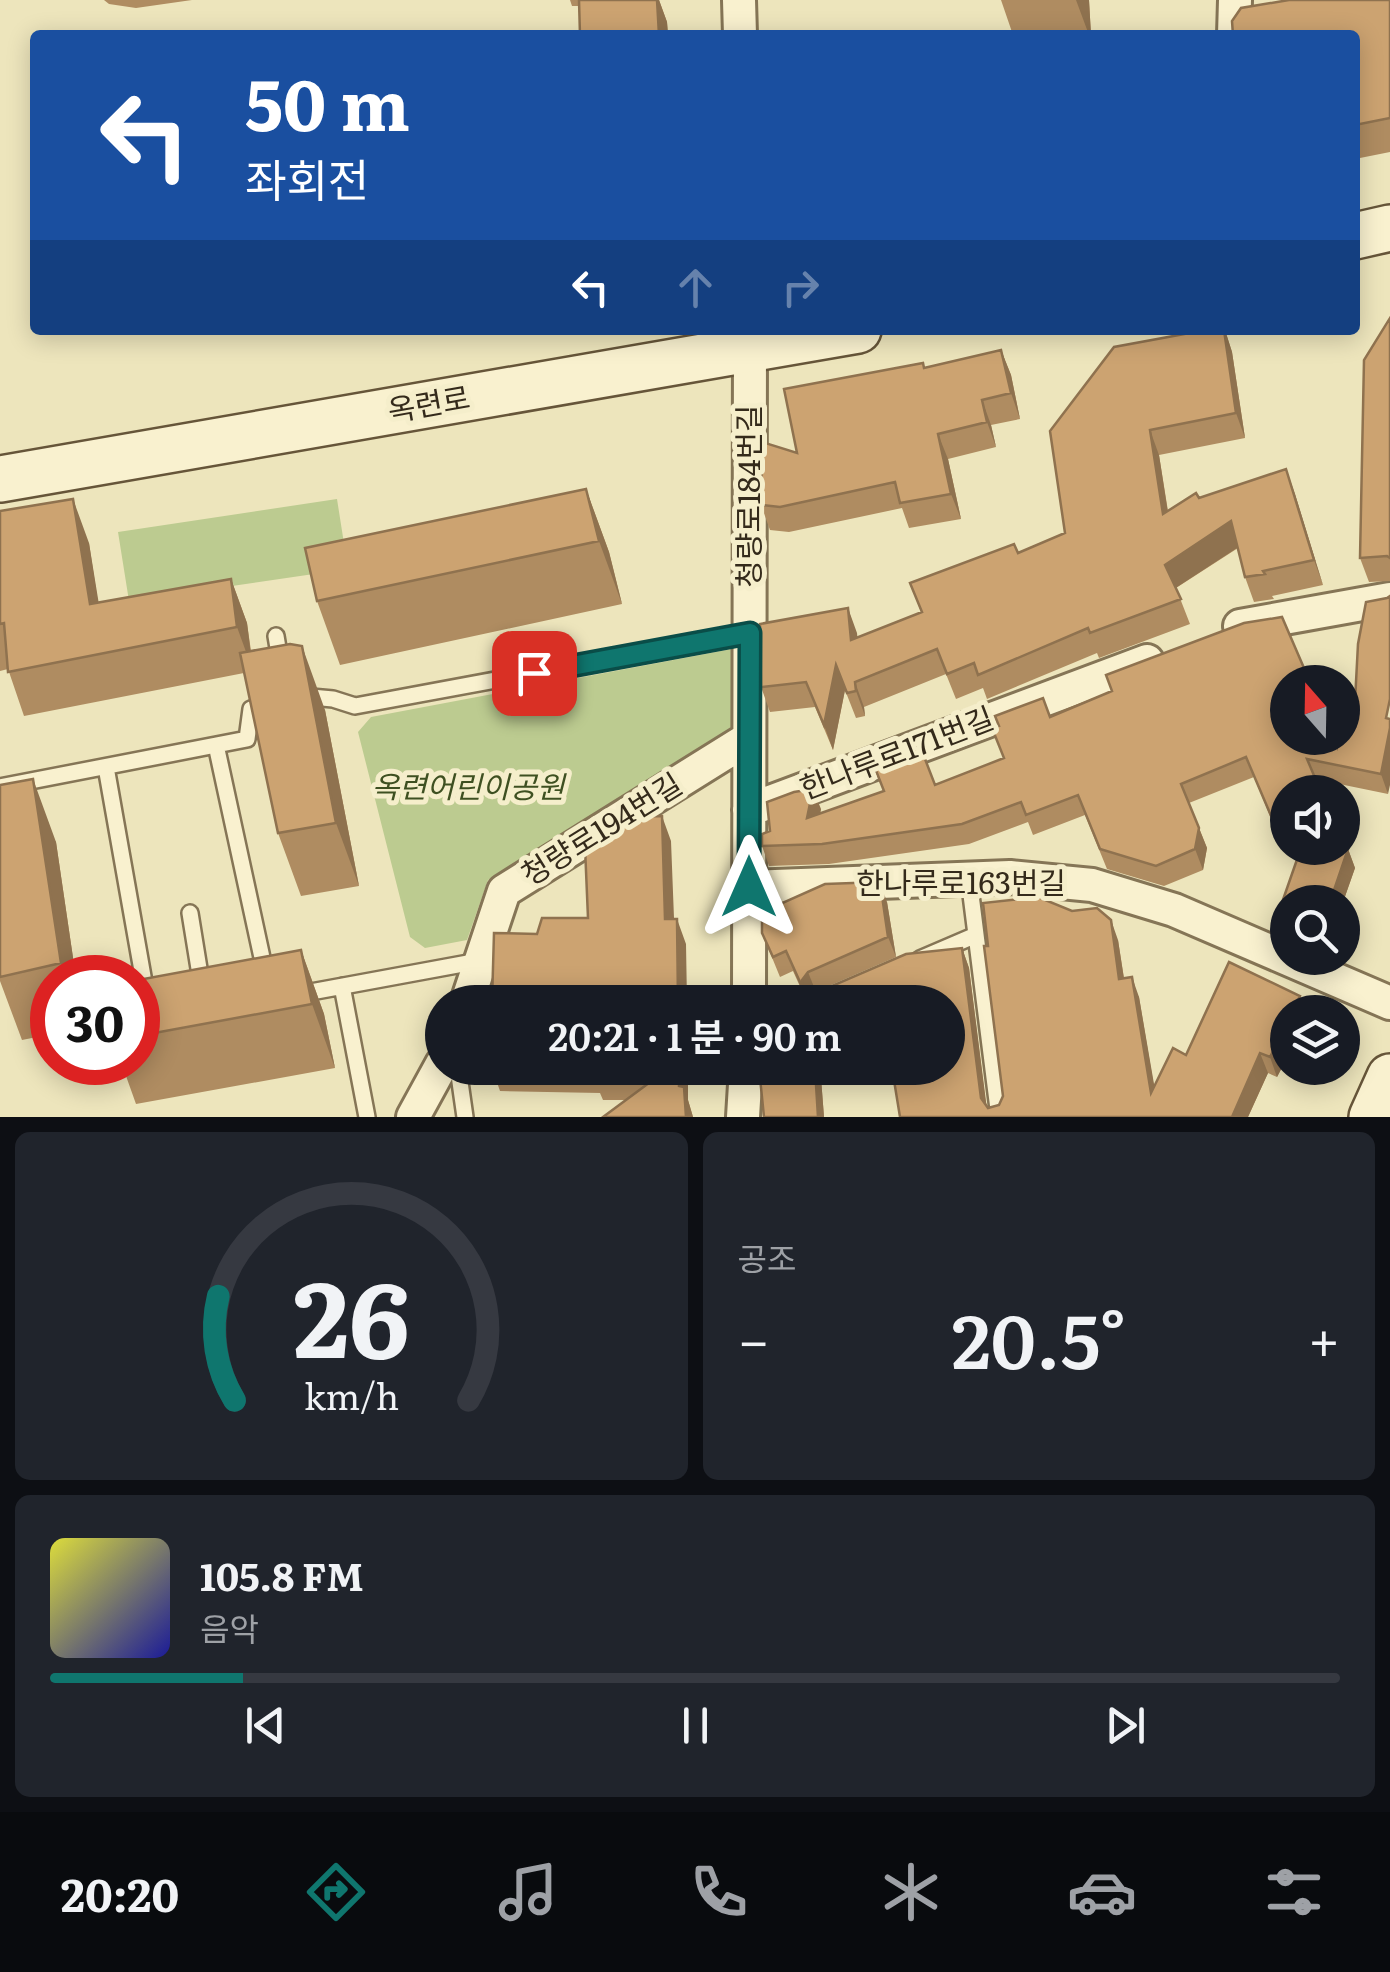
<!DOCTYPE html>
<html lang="ko">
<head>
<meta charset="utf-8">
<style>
  body { margin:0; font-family:Literata,"Noto Sans KR",serif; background:#20242c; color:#f1f3f6; height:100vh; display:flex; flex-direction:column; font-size:38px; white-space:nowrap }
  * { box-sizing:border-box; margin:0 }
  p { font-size:32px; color:#9ea1a6 }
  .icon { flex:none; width:55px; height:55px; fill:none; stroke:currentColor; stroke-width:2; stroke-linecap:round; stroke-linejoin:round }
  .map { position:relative; height:1117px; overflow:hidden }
  .side { display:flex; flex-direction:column; gap:15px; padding:15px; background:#0d0f14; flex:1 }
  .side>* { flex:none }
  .guide { position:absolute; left:30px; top:30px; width:1330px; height:305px; border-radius:10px; box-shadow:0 5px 25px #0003; background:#1a4fa0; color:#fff; overflow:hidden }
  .needle { width:65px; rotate:340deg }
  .buttons { position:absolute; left:1270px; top:665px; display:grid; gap:20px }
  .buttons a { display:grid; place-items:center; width:90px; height:90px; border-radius:50%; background:#171b24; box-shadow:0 5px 25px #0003; font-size:50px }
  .speed { position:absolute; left:30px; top:955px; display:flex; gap:20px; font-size:50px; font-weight:700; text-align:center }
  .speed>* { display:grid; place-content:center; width:130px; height:130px; border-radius:50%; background:#171b24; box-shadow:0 5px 25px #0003; line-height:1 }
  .speed .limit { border:15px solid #d22; background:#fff; color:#111 }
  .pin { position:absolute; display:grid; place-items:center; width:85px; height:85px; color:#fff; margin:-42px; border-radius:20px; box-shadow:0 5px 15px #0006 }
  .me { position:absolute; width:110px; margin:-55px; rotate:0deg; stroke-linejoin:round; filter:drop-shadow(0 0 8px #0008) }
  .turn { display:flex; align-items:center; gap:35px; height:210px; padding:0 50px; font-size:45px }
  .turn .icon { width:130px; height:130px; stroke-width:2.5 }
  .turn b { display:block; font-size:70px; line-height:85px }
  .lanes { display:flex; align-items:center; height:95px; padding:0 50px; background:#0003; justify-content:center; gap:50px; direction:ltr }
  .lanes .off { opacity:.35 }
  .big { font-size:75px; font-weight:600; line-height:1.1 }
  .side .card { flex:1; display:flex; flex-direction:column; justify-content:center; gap:15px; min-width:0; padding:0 35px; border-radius:15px; background:#20242c }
  .side .dial { align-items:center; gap:0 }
  .dial svg { height:260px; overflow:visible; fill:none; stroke:#363941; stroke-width:7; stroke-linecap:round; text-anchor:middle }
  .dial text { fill:#f1f3f6; stroke:none }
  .song { display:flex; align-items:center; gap:30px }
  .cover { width:120px; height:120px; border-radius:15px; background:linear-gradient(135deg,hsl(60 70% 55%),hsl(240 70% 35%)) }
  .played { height:10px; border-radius:5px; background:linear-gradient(90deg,#0f766e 15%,#363941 15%) }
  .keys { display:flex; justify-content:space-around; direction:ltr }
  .heat { display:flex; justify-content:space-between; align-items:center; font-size:55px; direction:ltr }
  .side .tiles { flex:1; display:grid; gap:15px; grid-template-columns:1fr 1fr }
  .card:last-child { grid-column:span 2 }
  .trip { position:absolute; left:425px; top:985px; width:540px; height:100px; border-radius:50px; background:#171b24; box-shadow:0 5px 25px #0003; font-weight:600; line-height:100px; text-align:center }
  .menu { display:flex; height:160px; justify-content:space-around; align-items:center; background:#090b0e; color:#9ea1a6 }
  .menu .icon { width:70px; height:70px }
  .menu .on { color:#0f766e }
  .menu b { font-size:45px; color:#f1f3f6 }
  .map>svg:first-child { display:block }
  .green { fill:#bccb90 }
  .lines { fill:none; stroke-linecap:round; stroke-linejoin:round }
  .lane-casing { stroke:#857556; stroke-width:20 }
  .street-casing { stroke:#857556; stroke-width:38 }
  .secondary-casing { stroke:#665539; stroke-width:50 }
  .lane { stroke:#f9f1cf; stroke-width:15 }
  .street { stroke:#f9f1cf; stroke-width:32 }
  .secondary { stroke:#f9f1cf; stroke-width:45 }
  .wall { fill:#af8c61 }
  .shaded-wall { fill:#8f724f }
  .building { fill:#cca371; stroke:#8f724f; stroke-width:2.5 }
  .route-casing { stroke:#0a4d48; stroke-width:25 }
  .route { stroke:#0f766e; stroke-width:18 }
  .labels { text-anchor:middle; stroke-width:10; stroke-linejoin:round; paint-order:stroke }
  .street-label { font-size:30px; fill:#342a1b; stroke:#f5eecb }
  .park-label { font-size:30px; font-style:italic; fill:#3e5021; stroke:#f5eecb }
</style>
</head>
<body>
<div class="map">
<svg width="1390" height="1117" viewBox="0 0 1390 1117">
  <rect width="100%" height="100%" fill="#ede5bc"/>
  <!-- green -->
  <path class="green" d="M 337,499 L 348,569 L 129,601 L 118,532 Z
    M 732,649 L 733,729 L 488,880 L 467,940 L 425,948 L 410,937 L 358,732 L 371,717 Z"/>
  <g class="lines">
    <!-- lane casing -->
    <g class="lane-casing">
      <path id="lane" d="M 276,636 L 281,666
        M 300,696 L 333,699 L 355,706 L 749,633
        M 216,745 L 266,976
        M 106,767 L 147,999
        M 0,787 L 247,739 L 251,709 L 269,702
        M 969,879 L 999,1117
        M 190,913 L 202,987
        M 920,959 L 976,935
        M 342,986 L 367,1117
        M 300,994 L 479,961
        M 458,1068 L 465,1117"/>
    </g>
    <!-- street casing -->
    <g class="street-casing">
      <path id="street" d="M 739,0 L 740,35
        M 1234,35 L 1235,0
        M 1240,626 L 1390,599
        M 749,810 L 1147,661
        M 749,887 L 1010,877 L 1092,885 L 1174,910 L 1390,1003
        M 467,1002 L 504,891 L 749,738
        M 749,1002 L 750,330
        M 413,1117 L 442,1064
        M 743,1117 L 746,1068"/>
    </g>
    <!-- secondary casing -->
    <g class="secondary-casing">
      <path id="secondary" d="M 1355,236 L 1390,228
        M 0,479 L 858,330
        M 1372,1117 L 1390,1077"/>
    </g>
    <!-- lane -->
    <use href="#lane" class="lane"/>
    <!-- street -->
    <use href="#street" class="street"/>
    <!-- secondary -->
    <use href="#secondary" class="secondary"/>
  </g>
  <!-- wall -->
  <path class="wall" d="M 104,0 L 192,0 L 136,8 L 109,4 Z
    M 570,0 L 659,0 L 667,22 L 668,35 L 580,35 L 579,6 L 572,6 Z
    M 1001,0 L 1089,0 L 1091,35 L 1013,35 Z
    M 1390,0 L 1390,152 L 1355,159 L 1355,35 Z
    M 1390,318 L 1390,581 L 1369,582 L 1360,558 Z
    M 1225,330 L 1232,352 L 1245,438 L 1159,455 L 1168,511 L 1199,498 L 1286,469 L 1323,585 L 1272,596 L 1274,599 L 1254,602 L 1245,577 L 1238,548 L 1176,588 L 1190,624 L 1099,658 L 1097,653 L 987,699 L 983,688 L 956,699 L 946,674 L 864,707 L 865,716 L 856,718 L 845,690 L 833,750 L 815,707 L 770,712 L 761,687 L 848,608 L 857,638 L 921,612 L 910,583 L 1018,553 L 1065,533 Z
    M 1001,350 L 1011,375 L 1020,419 L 991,425 L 996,447 L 948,459 L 961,519 L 909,528 L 902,508 L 789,532 L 770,530 L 761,505 L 797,453 L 925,368 Z
    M 586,489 L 609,552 L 622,604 L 340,665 L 317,601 Z
    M 0,511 L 89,543 L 98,603 L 231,579 L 247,623 L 251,651 L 325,710 L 359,886 L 301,896 L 278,833 L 244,673 L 24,716 L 8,669 L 0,671 Z
    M 1358,644 L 1388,794 L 1315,779 L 1288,792 L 1288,834 L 1279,838 L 1254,777 L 1189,803 L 1207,848 L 1203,870 L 1164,886 L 1107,869 L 1085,815 L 1033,835 L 1028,822 L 969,844 L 829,864 L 769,866 L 762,846 L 821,809 L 820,814 L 935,785 L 1003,758 L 1050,717 L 1337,747 L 1354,720 Z
    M 0,785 L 56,842 L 76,978 L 52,978 L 52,1034 L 22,1040 L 0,981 Z
    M 1342,847 L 1348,849 L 1355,868 L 1342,905 L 1342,902 L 1288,902 L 1288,937 L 1284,936 L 1277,917 L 1301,848 Z
    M 887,902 L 896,957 L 815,992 L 962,948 L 969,968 L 986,1105 L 988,1108 L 999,1105 L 1118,940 L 1124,978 L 1139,997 L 1154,1087 L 1186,1055 L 1288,1012 L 1288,1056 L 1277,1077 L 1268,1073 L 1248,1117 L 900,1117 L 892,1068 L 821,1078 L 824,1117 L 764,1117 L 759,1068 L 948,1068 L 948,1002 L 807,1002 L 793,971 L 780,977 L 762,933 Z
    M 301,950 L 324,1014 L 335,1068 L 136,1104 L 121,1062 L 138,1062 L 138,980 Z
    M 492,1068 L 688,1068 L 688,1100 L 693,1117 L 603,1117 L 626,1100 L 603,1100 L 600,1093 L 500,1091 Z"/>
  <!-- shaded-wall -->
  <path class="shaded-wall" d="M 657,0 L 659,0 L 667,22 L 668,35 L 659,35 Z
    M 1076,0 L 1089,0 L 1091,35 L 1089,35 Z
    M 1225,330 L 1232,352 L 1245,438 L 1236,413 Z
    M 1001,350 L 1011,375 L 1020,419 L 1011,393 Z
    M 982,400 L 991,425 L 996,447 L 987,422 Z
    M 1150,430 L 1159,455 L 1172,539 L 1163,514 Z
    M 938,434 L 948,459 L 961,519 L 951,494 Z
    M 1286,469 L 1295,494 L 1323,585 L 1314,560 Z
    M 586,489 L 609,552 L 622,604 L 599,541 Z
    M 73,499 L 89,543 L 106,648 L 90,604 Z
    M 1231,521 L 1240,546 L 1174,589 L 1165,565 Z
    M 231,579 L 247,623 L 253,671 L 237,627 Z
    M 848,608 L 857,633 L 860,665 L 851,640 Z
    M 302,646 L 325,710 L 359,886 L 336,823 Z
    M 836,665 L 845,690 L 833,750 L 824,725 Z
    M 855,682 L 864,707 L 865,716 L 856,691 Z
    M 1390,728 L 1390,785 L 1388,794 L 1381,774 Z
    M 33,779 L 56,842 L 76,978 L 66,978 L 61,963 Z
    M 813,789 L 821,809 L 815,838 L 807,818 Z
    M 662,816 L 671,841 L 675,944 L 665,919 Z
    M 1199,828 L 1207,848 L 1203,870 L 1195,849 Z
    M 1348,849 L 1355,868 L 1342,905 L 1342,902 L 1330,902 Z
    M 880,882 L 887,902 L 896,957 L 888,937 Z
    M 677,919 L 686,944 L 687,1002 L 678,1002 Z
    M 1111,920 L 1118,940 L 1127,999 L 1119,979 Z
    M 962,948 L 969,968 L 988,1117 L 981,1098 Z
    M 301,950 L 324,1014 L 335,1068 L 312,1004 Z
    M 808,972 L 816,992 L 803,987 L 802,980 Z
    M 1132,977 L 1139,997 L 1159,1113 L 1151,1093 Z
    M 1300,996 L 1306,1012 L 1292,1012 Z
    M 1288,1022 L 1288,1056 L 1277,1077 L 1270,1057 Z
    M 1260,1053 L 1268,1073 L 1248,1117 L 1232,1117 Z
    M 679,1068 L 688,1068 L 688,1100 L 693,1117 L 686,1117 L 679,1086 Z
    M 815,1068 L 817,1068 L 821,1078 L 824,1117 L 818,1117 Z"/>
  <!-- building -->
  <path class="building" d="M 579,0 L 657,0 L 659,35 L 580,35 Z
    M 1289,0 L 1390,0 L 1390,118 L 1355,125 L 1355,35 L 1233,35 L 1232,21 L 1241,8 Z
    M 1390,318 L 1390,558 L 1387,556 L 1360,558 L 1364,360 Z
    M 1206,330 L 1224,330 L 1236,413 L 1150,430 L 1163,514 L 1196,493 L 1199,498 L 1286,469 L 1314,560 L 1263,571 L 1265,574 L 1245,577 L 1231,521 L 1165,565 L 1181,599 L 1090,633 L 1088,628 L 978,675 L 974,663 L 947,674 L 937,649 L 855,682 L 856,691 L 847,693 L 836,665 L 824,725 L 806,682 L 761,687 L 760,624 L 848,608 L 851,640 L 922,612 L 910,583 L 1014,544 L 1018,553 L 1065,533 L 1050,431 L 1114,347 Z
    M 1001,350 L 1011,393 L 982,400 L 987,422 L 938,434 L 951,494 L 900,503 L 895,482 L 780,507 L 761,505 L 762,442 L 797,453 L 784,389 L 923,363 L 924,368 Z
    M 586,489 L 599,541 L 317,601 L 305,548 Z
    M 73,499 L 90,604 L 231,579 L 237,627 L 8,672 L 4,623 L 0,624 L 0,511 Z
    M 1390,596 L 1390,699 L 1386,718 L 1390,719 L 1390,728 L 1381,774 L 1307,759 L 1321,792 L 1288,792 L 1288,811 L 1272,818 L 1246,757 L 1181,784 L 1199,828 L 1195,849 L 1156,866 L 1100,849 L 1078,795 L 1026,815 L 1021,802 L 962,824 L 822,844 L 762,846 L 762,834 L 770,831 L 767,802 L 794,792 L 813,789 L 807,818 L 884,791 L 873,763 L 920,746 L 935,785 L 1004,758 L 992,728 L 999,726 L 995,716 L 1043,698 L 1050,717 L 1112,691 L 1106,675 L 1244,623 L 1282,617 L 1310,682 L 1288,682 L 1288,738 L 1333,738 L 1337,747 L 1339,738 L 1342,738 L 1342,721 L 1354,720 L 1358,644 L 1366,602 L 1387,598 Z
    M 290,644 L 302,646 L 336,823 L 278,833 L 240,653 Z
    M 33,779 L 61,963 L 0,977 L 0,785 Z
    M 662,816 L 665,919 L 677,919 L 678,1002 L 492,1002 L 494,933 L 537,934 L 542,918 L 588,918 L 585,847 L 626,817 Z
    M 1342,847 L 1348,849 L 1330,902 L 1288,902 L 1288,920 L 1277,917 L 1301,848 Z
    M 880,882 L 888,937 L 808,972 L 802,980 L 803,987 L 816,993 L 906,954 L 962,948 L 981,1098 L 988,1108 L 999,1105 L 1003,1096 L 984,946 L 988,946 L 983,903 L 1038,897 L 1072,911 L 1097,908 L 1111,920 L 1119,979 L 1132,977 L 1151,1093 L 1173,1048 L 1186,1055 L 1229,962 L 1300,996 L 1292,1012 L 1288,1012 L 1288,1022 L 1270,1057 L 1260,1053 L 1232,1117 L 900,1117 L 892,1068 L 948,1068 L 948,1002 L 809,1002 L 786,951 L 773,957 L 762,933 L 762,912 L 825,884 Z
    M 301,950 L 312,1004 L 138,1036 L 138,980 Z
    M 594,1068 L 679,1068 L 679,1086 L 684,1087 L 686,1117 L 603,1117 L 661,1074 L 594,1075 Z
    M 759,1068 L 815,1068 L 818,1117 L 764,1117 Z"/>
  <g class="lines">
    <!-- route casing -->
    <g class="route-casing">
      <path id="route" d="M 534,673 L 750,633 L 749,887"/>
    </g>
    <!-- route -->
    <use href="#route" class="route"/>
  </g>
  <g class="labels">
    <!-- street labels -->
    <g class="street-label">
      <text transform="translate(429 405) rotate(-10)" y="10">옥련로</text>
      <text transform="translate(750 496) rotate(-90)" y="10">청량로184번길</text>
      <text transform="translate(897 754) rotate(-21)" y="10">한나루로171번길</text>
      <text transform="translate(602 830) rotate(-32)" y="10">청량로194번길</text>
      <text x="961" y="894">한나루로163번길</text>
    </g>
    <!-- park labels -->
    <g class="park-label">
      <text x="468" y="798">옥련어린이공원</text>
    </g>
  </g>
</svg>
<div class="buttons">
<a><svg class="needle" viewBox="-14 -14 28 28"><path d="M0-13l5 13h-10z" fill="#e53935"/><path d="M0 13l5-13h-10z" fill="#9ea1a6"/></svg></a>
<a><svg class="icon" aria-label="sound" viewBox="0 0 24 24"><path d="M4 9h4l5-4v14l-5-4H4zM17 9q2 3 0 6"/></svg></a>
<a><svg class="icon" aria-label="search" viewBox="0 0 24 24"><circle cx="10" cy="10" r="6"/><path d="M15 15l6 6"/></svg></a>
<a><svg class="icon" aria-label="layers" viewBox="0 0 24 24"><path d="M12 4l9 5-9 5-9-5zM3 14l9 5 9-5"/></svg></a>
</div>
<div class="speed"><div class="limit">30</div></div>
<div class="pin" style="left:534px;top:673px;background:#d93025"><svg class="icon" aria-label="arrive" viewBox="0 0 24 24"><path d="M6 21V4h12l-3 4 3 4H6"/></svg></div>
<svg class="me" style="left:749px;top:887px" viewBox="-20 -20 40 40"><path d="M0-17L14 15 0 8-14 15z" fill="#0f766e" stroke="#fff" stroke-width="4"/></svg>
<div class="trip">20:21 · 1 분 · 90 m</div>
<div class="guide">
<div class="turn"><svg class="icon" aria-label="left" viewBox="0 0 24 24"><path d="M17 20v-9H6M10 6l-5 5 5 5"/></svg><div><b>50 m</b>좌회전</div></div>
<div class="lanes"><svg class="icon" aria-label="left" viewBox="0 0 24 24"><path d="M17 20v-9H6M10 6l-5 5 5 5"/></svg><svg class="icon off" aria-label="ahead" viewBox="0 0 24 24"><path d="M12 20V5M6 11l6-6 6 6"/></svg><svg class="icon off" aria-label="right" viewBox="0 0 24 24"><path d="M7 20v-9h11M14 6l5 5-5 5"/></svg></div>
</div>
</div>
<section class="side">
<div class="tiles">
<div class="card dial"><svg viewBox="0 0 100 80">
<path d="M14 69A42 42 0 1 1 86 69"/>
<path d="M14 69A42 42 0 0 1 9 37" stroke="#0f766e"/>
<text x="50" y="56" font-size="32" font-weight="700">26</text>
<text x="50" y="72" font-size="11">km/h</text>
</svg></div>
<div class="card"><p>공조</p>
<div class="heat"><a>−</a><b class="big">20.5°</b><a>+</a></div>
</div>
<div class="card">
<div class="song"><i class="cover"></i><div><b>105.8 FM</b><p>음악</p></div></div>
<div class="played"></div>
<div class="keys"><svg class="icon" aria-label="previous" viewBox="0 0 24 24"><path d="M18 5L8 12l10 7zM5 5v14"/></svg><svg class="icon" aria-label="pause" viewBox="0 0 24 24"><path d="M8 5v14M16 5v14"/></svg><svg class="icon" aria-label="next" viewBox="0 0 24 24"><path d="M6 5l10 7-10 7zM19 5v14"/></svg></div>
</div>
</div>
</section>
<nav class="menu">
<b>20:20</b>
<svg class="icon on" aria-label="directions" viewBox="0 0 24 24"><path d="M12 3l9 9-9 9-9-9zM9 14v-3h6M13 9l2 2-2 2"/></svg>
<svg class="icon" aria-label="music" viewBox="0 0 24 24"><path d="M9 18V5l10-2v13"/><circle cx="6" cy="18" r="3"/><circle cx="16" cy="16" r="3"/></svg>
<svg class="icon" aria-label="phone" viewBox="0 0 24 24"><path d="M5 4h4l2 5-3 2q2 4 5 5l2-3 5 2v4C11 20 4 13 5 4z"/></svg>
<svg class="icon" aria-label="climate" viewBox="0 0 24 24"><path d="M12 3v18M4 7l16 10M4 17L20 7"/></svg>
<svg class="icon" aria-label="car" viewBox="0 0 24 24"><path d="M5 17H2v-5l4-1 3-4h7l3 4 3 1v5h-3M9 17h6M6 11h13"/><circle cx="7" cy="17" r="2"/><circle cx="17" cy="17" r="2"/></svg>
<svg class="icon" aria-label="filters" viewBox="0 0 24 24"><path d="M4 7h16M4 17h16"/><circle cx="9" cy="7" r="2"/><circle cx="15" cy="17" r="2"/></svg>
</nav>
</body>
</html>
